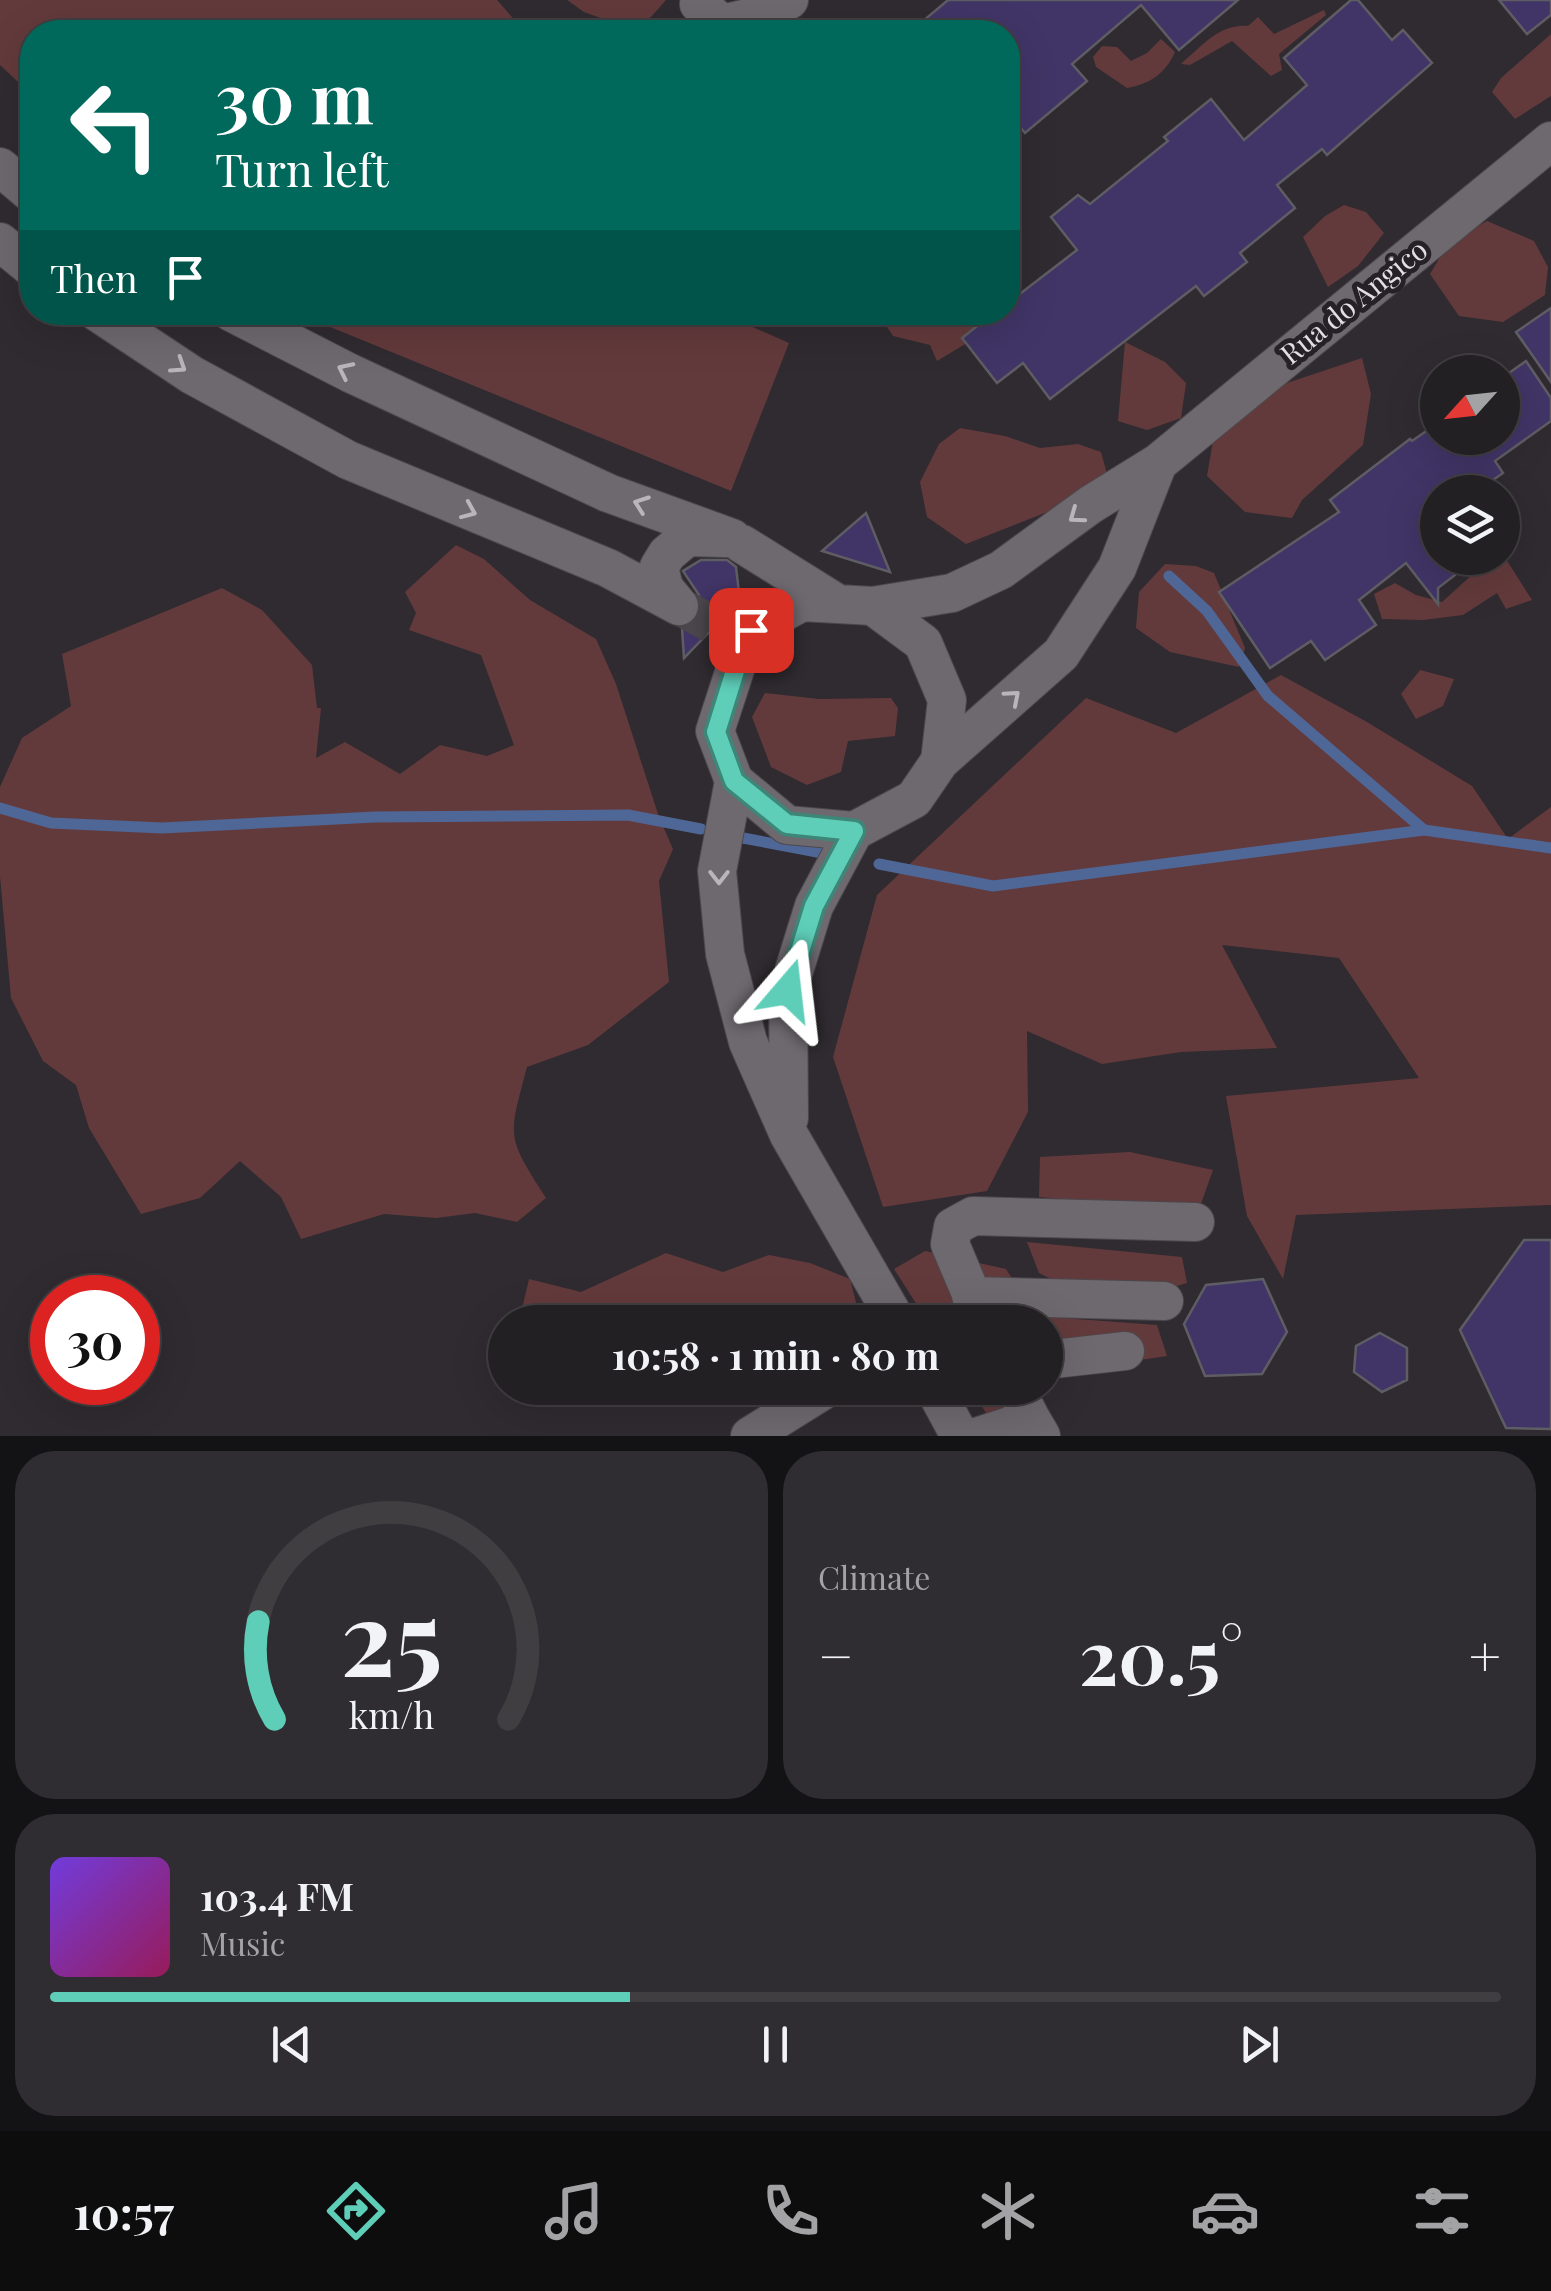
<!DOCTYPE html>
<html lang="en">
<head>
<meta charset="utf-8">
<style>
  body { margin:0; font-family:"Playfair Display",serif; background:#2f2d31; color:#f1f3f6; height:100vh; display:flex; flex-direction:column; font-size:38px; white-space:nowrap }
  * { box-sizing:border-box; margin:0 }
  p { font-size:32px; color:#a3a3a6 }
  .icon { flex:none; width:55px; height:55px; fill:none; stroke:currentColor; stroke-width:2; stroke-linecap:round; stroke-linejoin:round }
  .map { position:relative; height:1436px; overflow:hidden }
  .drawer { display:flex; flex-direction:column; gap:15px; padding:15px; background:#131214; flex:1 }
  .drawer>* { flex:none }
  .guide { position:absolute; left:20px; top:20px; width:1000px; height:305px; border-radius:40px; box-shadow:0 10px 40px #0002,0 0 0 2px #403e41; background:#00695c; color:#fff; overflow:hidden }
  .needle { width:65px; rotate:243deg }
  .controls { position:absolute; left:1420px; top:355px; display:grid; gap:20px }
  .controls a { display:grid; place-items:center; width:100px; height:100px; border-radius:50%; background:#232024; box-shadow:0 10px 40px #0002,0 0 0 2px #403e41; font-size:50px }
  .speed { position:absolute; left:30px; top:1275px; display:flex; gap:20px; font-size:50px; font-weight:700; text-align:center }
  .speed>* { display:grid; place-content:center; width:130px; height:130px; border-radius:50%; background:#232024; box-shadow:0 10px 40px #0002,0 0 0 2px #403e41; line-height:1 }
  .speed .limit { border:15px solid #d22; background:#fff; color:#111 }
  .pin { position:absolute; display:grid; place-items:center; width:85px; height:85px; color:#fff; margin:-42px; border-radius:20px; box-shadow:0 5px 15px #0006 }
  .me { position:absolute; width:110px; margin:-55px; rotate:17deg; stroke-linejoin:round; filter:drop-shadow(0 0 8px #0008) }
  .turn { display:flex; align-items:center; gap:35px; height:210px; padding:0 30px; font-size:45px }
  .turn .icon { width:130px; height:130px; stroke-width:2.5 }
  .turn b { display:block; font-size:70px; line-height:85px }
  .then { display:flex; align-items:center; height:95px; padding:0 30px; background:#0003; gap:20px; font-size:38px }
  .big { font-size:75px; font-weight:700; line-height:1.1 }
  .drawer .tile { flex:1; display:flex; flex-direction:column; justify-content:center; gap:15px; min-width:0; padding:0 35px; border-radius:40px; background:#2f2d31 }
  .drawer .dial { align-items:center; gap:0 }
  .dial svg { height:260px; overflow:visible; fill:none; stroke:#403e41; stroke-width:7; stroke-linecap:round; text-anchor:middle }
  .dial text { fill:#f1f3f6; stroke:none }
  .song { display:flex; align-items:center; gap:30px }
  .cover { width:120px; height:120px; border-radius:15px; background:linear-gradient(135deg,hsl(260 70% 55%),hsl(330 70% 35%)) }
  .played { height:10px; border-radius:5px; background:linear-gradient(90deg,#5eceb8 40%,#403e41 40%) }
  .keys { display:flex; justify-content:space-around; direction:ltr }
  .heat { display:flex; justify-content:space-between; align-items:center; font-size:55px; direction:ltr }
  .drawer .tiles { flex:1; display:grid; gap:15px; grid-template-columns:1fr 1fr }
  .tile:last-child { grid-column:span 2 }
  .trip { position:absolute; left:488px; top:1305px; width:575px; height:100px; border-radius:50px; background:#232024; box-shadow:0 10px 40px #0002,0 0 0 2px #403e41; font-weight:700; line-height:100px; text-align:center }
  .dock { display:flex; height:160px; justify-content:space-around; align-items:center; background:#0e0d0e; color:#a3a3a6 }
  .dock .icon { width:70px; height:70px }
  .dock .selected { color:#5eceb8 }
  .dock b { font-size:45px; color:#f1f3f6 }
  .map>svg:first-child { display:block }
  .green { fill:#633a3c }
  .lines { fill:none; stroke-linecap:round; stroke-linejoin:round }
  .stream { stroke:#4f6797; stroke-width:11 }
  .building { fill:#403566; stroke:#5e5d64; stroke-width:2.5 }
  .minor-tunnel { stroke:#4a464b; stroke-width:38; stroke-dasharray:38 19; stroke-linecap:butt }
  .minor-casing { stroke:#4d484d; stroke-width:40 }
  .minor { stroke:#6e696f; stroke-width:38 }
  .oneway { stroke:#b9b6ba }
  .route-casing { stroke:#3d8678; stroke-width:25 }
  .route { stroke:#5eceb8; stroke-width:18 }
  .labels { text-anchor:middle; stroke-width:10; stroke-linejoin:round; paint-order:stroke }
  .street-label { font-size:28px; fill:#e2dfe2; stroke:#262127 }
</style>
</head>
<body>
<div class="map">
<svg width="1551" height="1436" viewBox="0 0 1551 1436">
  <rect width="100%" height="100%" fill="#2f2b30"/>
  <!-- green -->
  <path class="green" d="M 0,0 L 497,0 L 525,32 L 32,32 L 32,95 L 0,65 Z
    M 567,0 L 666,0 L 651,17 L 631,29 L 584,12 Z
    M 1324,10 L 1326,15 L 1279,54 L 1282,70 L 1271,76 L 1232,41 L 1190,65 L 1181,64 C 1202,46 1219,24 1248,26 L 1258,17 L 1274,34 Z
    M 1551,34 L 1551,96 L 1515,119 L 1492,92 L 1501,78 Z
    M 1161,39 L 1175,52 C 1165,74 1150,84 1127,88 L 1096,67 L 1093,57 L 1102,46 L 1117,47 L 1131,61 L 1147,53 Z
    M 1344,205 L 1366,212 L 1384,233 L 1358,266 L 1328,287 L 1303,237 L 1325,216 Z
    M 1487,221 L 1534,241 L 1548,267 L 1545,295 L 1503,322 L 1459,316 L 1430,274 L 1448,244 Z
    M 296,313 L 721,313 L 789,343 L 731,491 Z
    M 878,313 L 974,313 L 982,334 L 937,361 L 930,345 L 893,336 Z
    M 1125,342 L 1165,362 L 1186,383 L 1181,418 L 1147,430 L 1118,421 Z
    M 1362,358 L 1371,394 L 1363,445 L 1302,500 L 1292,518 L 1245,512 L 1207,476 L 1214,435 L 1287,383 Z
    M 960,428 L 1005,436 L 1040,448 L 1078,444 L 1101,452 L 1107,474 L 1055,509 L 966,544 L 927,517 L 920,482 L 939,444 Z
    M 456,545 L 484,559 L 530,600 L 596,639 L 616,684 L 659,817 L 673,849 L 659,881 L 669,982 L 588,1045 L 527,1067 C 508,1139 506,1135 546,1198 L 517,1222 L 475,1213 L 436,1218 L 384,1214 L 301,1239 L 281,1197 L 240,1161 L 200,1198 L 141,1214 L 89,1128 L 76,1085 L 43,1061 L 11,998 L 0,876 L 0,787 L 22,738 L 71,706 L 62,654 L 222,588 L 262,610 L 312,665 L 317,708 L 321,708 L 316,758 L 345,742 L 400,774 L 440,745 L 487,756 L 514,745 L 481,655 L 409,630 L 416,613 L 405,592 Z
    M 1504,556 L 1532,600 L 1506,609 L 1497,593 L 1463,615 L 1423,620 L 1382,619 L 1374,594 L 1395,583 L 1416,595 L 1442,602 L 1474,573 Z
    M 1165,564 L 1196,566 L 1214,573 L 1245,648 L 1239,667 L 1170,652 L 1136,628 L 1139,592 Z
    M 1420,670 L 1454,679 L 1443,706 L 1416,719 L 1401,694 Z
    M 1281,675 L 1367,722 L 1472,786 L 1508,839 L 1551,807 L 1551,1205 L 1296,1215 L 1283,1279 L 1247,1216 L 1226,1096 L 1419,1078 L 1339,958 L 1222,945 L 1277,1048 L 1181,1052 L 1102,1064 L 1027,1031 L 1028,1112 L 987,1191 L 883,1207 L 833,1057 L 877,895 L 1086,698 L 1176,733 Z
    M 765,693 L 819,699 L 891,698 L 898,708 L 895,736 L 848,741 L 841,772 L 807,785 L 771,767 L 752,717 Z
    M 1130,1152 L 1213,1170 L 1198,1212 L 1039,1197 L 1040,1157 Z
    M 1027,1242 L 1182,1257 L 1187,1283 L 1156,1292 L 1089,1298 L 1039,1273 Z
    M 925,1251 L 1006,1269 L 1036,1316 L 1157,1325 L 1167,1356 L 1053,1373 C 1038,1404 1020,1409 988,1416 L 970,1388 L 1045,1388 L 1045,1322 L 928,1322 L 894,1269 Z
    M 666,1253 L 723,1272 L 769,1255 L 810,1263 L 850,1279 L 861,1322 L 519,1322 L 529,1279 L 581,1292 Z"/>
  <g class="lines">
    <!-- stream -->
    <path class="stream" d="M 1169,576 L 1207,611 L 1268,696 L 1424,830
      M 0,808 L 51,823 L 162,828 L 375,817 L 628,815 L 701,829
      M 743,838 L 833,855
      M 879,864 L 993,886 L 1424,830 L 1551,848"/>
  </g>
  <!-- building -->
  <path class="building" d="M 948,0 L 1238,0 L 1179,50 L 1141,5 L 1072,64 L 1087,81 L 1025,133 L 1008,112 L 1008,32 L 910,32 Z
    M 1351,0 L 1358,0 L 1392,40 L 1403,30 L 1432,63 L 1327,155 L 1322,149 L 1277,185 L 1295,208 L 1240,253 L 1247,262 L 1204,296 L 1196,286 L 1050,399 L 1023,363 L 997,383 L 962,338 L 995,312 L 1008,312 L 1008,303 L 1077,250 L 1051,217 L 1078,195 L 1090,204 L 1168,141 L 1164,137 L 1211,99 L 1244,140 L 1307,85 L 1284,58 Z
    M 1499,0 L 1551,0 L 1551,15 L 1527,34 Z
    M 1551,308 L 1551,382 L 1516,332 Z
    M 1526,361 L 1551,398 L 1551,421 L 1495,461 L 1503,473 L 1476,492 L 1438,492 L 1438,558 L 1477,558 L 1438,588 L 1438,604 L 1406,563 L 1359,600 L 1376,625 L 1325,660 L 1311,641 L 1270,668 L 1219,592 L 1339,512 L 1330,500 L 1410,439 L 1412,441 L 1438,423 L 1438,438 L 1502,438 L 1502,378 Z
    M 866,513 L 890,572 L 822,551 Z
    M 701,560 L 727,560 L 736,567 L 741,610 L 715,626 L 684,658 L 682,628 L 694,623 L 701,606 L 699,595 L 683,571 Z
    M 1524,1240 L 1551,1240 L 1551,1429 L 1506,1428 L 1460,1330 Z
    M 1263,1279 L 1287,1332 L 1262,1374 L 1205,1376 L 1184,1324 L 1206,1285 Z
    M 1380,1333 L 1407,1348 L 1407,1380 L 1382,1392 L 1354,1372 L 1356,1346 Z"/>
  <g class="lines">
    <!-- minor-tunnel -->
    <path class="minor-tunnel" d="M 679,606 L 715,626"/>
    <!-- minor casing -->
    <g class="minor-casing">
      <path id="minor" d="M 700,0 L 699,4 L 722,24 L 761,15 L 789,0
        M 0,167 L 32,194
        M 0,242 L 32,268
        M 97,312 L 192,375 L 348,460 L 608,568 L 679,606
        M 231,312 L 350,373 L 608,493 L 732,538
        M 742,544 L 835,602
        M 802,602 L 873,606 L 923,643 L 947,700 L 940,761 L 914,799 L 854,831 L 787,825 L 734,781 L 715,731 L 744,642 L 751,630 Z
        M 679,606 L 664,588 L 659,567 L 667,554 L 687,537 L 725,538
        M 873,606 L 952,593 L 1001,570 L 1090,505 L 1158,463 L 1551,141
        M 940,761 L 1061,654 L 1117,568 L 1158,463
        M 734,781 L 717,871 L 725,954 L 748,1042 L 789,1135 L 897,1322
        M 789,1118 L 788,990 L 814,906 L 854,831
        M 971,1296 L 1164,1301
        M 983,1322 L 950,1244 L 953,1227 L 973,1216 L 1195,1222
        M 1045,1360 L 1125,1351
        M 934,1388 L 960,1436
        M 1015,1388 L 1031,1419
        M 750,1436 L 827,1388
        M 979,1436 L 1031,1419 L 1041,1436"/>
    </g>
    <!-- minor -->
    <use href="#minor" class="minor"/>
  </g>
  <!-- one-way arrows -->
  <defs><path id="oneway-chevron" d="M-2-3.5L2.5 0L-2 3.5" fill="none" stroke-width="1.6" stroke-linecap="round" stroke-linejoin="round" transform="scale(2.5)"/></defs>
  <g class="oneway">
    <use href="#oneway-chevron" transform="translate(179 366) rotate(33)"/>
    <use href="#oneway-chevron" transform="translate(345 370) rotate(-154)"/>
    <use href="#oneway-chevron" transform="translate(641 504) rotate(-160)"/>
    <use href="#oneway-chevron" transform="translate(469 511) rotate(23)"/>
    <use href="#oneway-chevron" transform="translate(1076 516) rotate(144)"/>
    <use href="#oneway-chevron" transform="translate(1013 697) rotate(-41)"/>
    <use href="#oneway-chevron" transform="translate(719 877) rotate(90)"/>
  </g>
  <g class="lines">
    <!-- route casing -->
    <g class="route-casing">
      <path id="route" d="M 751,630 L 744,642 L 716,732 L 734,781 L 787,824 L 854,831 L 814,906 L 788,990"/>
    </g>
    <!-- route -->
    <use href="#route" class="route"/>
  </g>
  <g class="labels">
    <!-- street labels -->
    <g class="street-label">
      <text transform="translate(1354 302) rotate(-39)" y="10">Rua do Angico</text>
    </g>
  </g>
</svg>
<div class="controls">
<a><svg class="needle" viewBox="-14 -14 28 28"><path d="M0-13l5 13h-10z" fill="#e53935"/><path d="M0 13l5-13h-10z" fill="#a3a3a6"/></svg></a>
<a><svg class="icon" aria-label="layers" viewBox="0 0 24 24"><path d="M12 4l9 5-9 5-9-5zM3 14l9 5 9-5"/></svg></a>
</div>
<div class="speed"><div class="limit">30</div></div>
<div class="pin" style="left:751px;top:630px;background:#d93025"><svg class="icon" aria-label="arrive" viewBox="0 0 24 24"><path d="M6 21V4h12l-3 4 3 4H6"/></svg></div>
<svg class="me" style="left:788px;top:990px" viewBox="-20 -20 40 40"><path d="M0-17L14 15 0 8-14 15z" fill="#5eceb8" stroke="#fff" stroke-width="4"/></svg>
<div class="trip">10:58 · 1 min · 80 m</div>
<div class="guide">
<div class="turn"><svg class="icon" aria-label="left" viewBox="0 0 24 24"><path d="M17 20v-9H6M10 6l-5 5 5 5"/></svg><div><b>30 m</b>Turn left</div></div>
<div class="then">Then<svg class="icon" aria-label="arrive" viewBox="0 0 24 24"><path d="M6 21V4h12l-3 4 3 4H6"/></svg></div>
</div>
</div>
<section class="drawer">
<div class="tiles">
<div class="tile dial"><svg viewBox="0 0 100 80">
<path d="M14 69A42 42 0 1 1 86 69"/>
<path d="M14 69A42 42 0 0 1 9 39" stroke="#5eceb8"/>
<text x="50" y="56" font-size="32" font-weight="700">25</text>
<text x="50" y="72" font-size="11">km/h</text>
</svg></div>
<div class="tile"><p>Climate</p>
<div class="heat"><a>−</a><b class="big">20.5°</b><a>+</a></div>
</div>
<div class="tile">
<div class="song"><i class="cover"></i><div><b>103.4 FM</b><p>Music</p></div></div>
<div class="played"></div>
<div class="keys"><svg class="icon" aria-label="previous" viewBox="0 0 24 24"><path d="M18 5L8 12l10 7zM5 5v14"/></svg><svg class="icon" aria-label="pause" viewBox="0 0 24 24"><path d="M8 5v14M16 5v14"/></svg><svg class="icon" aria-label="next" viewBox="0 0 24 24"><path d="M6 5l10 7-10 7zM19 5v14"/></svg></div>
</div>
</div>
</section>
<nav class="dock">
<b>10:57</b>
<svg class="icon selected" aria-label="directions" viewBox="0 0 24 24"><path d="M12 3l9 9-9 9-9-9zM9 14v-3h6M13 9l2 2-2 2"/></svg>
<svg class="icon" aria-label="music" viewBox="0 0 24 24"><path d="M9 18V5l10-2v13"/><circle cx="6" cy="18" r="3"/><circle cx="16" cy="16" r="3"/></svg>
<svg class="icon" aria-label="phone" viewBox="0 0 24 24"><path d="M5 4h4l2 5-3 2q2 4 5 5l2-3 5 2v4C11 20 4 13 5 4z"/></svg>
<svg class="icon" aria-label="climate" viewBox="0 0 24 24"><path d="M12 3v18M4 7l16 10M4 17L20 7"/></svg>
<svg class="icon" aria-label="car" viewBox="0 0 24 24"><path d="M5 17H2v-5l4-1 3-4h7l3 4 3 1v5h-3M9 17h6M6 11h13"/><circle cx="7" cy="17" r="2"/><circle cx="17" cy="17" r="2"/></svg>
<svg class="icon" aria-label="filters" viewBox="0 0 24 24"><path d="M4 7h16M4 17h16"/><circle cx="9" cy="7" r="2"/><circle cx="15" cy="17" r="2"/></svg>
</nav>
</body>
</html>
